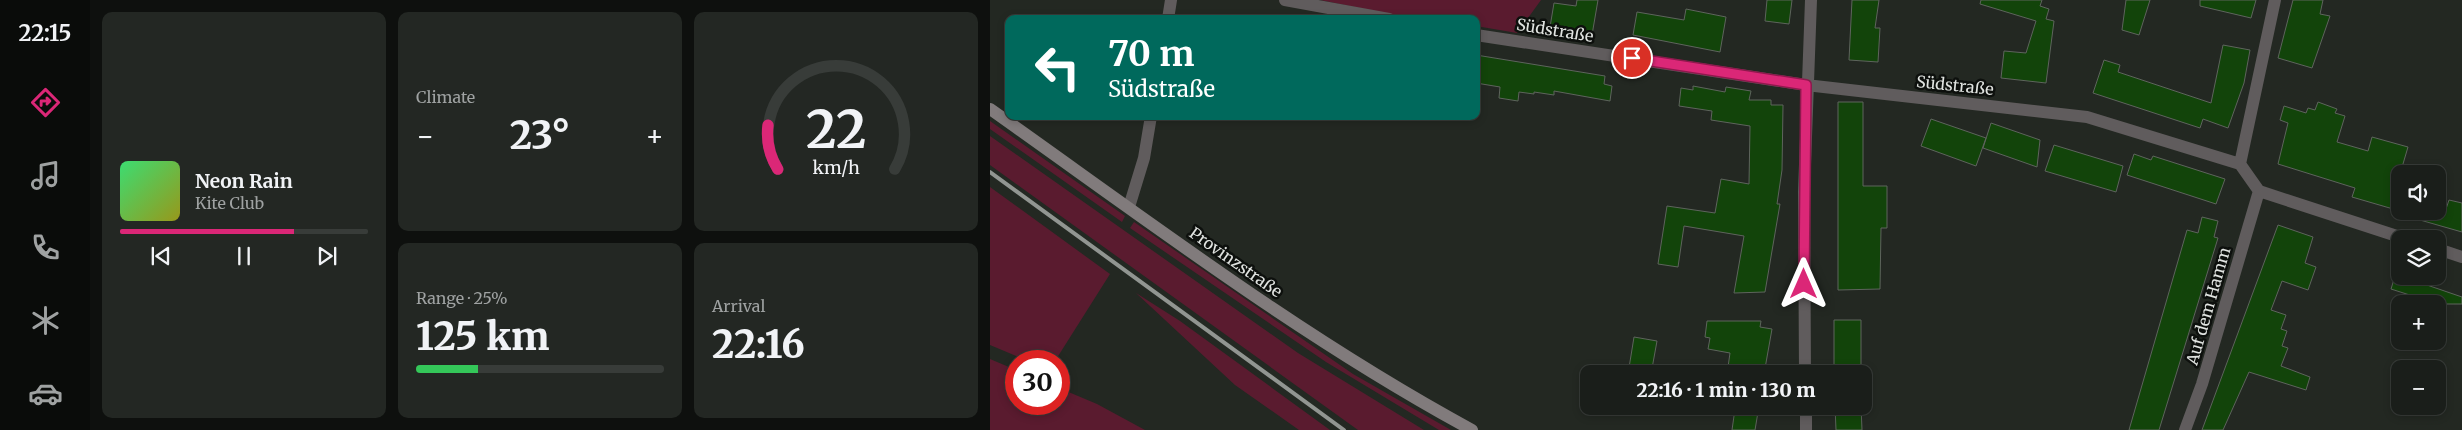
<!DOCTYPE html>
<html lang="en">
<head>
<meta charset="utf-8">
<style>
  body { margin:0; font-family:Merriweather,serif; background:#232723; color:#f1f3f6; height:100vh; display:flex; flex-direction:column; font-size:19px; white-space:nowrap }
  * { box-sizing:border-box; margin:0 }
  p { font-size:16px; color:#9fa2a2 }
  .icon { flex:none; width:28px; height:28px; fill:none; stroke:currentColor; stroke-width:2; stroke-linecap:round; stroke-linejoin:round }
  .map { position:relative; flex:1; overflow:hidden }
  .sheet { display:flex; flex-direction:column; gap:12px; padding:12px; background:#0e100e; width:900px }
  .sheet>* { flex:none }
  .hud { position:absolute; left:15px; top:15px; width:475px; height:105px; border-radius:10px; box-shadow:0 2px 8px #0003,0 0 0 1px #383c39; background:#00695c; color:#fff; overflow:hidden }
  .tools { position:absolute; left:1401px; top:165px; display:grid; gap:10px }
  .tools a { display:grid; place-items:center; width:55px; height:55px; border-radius:10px; background:#1a1e1a; box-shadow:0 2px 8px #0003,0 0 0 1px #383c39; font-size:25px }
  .speed { position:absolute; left:15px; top:350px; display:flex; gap:10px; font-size:25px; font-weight:700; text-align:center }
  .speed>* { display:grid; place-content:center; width:65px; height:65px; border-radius:50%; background:#1a1e1a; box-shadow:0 2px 8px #0003,0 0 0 1px #383c39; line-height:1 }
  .speed .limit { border:8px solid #d22; background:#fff; color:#111 }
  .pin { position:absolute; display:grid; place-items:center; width:42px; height:42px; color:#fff; margin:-21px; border:2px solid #fff; border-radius:50%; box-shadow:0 1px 5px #0007 }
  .me { position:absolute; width:55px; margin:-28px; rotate:0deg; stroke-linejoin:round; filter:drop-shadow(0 0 4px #0008) }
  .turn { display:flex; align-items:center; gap:18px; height:105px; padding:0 20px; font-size:22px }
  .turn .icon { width:65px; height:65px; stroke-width:2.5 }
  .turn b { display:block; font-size:35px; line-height:42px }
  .big { font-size:38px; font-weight:800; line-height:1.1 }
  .sheet .tile { flex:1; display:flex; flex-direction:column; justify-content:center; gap:8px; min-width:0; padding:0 18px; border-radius:10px; background:#232723 }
  .sheet .dial { align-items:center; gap:0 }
  .dial svg { height:130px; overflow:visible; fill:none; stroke:#383c39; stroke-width:7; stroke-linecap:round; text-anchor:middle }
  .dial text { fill:#f1f3f6; stroke:none }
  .song { display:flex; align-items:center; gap:15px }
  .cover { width:60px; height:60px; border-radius:8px; background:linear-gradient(135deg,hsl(140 70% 55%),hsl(60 70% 35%)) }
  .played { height:5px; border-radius:2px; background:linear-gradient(90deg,#db2777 70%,#383c39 70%) }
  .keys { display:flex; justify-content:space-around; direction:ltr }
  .heat { display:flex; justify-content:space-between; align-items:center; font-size:28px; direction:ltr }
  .charge { height:8px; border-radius:4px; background:linear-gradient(90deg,#34c759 25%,#383c39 0) }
  .sheet .tiles { flex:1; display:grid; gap:12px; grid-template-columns:repeat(3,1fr) }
  .tile:first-child { grid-row:span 2 }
  .trip { position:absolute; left:590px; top:365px; width:292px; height:50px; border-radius:10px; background:#1a1e1a; box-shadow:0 2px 8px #0003,0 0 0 1px #383c39; font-weight:800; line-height:50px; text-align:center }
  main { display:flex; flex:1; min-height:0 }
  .menu { display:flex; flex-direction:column; width:90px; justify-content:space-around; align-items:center; background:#0a0c0a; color:#9fa2a2 }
  .menu .icon { width:35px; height:35px }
  .menu .current { color:#db2777 }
  .menu b { font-size:22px; color:#f1f3f6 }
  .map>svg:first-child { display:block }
  .green { fill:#5a1b2f }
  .building { fill:#12440a; stroke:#5e645d }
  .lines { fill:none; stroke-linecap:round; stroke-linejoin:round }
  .minor { stroke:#605c5d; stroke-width:12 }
  .secondary { stroke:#817b7c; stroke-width:12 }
  .rail { stroke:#919591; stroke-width:4 }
  .route-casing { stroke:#8e194d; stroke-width:12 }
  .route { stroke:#db2777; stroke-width:9 }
  .labels { text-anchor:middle; stroke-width:5; stroke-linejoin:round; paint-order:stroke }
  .street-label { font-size:16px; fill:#e1e4e1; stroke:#0d100d }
</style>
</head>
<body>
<main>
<nav class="menu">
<b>22:15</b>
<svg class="icon current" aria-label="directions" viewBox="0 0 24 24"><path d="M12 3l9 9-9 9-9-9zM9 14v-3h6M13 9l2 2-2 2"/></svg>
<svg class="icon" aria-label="music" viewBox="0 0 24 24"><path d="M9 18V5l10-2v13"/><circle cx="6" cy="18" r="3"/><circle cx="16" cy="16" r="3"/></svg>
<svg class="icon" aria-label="phone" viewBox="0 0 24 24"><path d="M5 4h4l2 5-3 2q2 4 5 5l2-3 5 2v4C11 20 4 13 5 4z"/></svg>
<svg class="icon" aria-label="climate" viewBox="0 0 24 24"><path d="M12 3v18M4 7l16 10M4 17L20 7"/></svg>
<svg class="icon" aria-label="car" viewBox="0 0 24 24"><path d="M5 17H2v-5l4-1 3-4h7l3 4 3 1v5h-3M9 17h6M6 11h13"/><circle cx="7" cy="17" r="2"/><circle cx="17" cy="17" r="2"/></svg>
</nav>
<section class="sheet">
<div class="tiles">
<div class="tile">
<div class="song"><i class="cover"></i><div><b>Neon Rain</b><p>Kite Club</p></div></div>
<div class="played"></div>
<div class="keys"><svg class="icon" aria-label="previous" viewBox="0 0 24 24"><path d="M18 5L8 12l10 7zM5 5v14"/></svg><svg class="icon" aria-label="pause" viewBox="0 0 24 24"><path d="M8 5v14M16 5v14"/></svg><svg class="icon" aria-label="next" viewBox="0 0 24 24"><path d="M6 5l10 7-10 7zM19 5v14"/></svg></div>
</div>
<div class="tile"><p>Climate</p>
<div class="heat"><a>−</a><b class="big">23°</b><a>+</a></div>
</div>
<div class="tile dial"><svg viewBox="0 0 100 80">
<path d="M14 69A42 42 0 1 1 86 69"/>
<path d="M14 69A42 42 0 0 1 8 42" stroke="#db2777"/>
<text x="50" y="56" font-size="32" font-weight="700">22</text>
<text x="50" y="72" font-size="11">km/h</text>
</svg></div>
<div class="tile"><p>Range · 25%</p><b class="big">125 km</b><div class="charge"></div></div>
<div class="tile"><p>Arrival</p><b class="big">22:16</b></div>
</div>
</section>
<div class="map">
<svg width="1472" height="430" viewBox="0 0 1472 430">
  <rect width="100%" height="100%" fill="#232822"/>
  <!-- green -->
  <path class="green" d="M 330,0 L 551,0 L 527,33 L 486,26 L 486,19 L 425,19 Z
    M 0,121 L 135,216 L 132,222 L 0,129 Z
    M 0,136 L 308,353 L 434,430 L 368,430 L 0,165 Z
    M 0,187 L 120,274 L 65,361 L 38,361 L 0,345 Z
    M 144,222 L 363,374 L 461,430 L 449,430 L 336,362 L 140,228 Z
    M 146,293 L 190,321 L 340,430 L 309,430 L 245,385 Z
    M 0,359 L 26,370 L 26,404 L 69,404 L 69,388 L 107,404 L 155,430 L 0,430 Z"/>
  <!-- building -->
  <path class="building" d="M 587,0 L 608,0 L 602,35 L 560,27 L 564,3 L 586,6 Z
    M 777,0 L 802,0 L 799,24 L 775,21 Z
    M 862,0 L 889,0 L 885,28 L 890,28 L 888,62 L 859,60 Z
    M 991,0 L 1052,0 L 1050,6 L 1059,9 L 1056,19 L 1064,21 L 1056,83 L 1011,78 L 1014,51 L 1036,53 L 1046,21 L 990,4 Z
    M 1136,0 L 1160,0 L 1149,35 L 1132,30 Z
    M 1210,0 L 1266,0 L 1261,18 L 1210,6 Z
    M 1303,0 L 1333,0 L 1330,14 L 1340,16 L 1322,68 L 1288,58 Z
    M 696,9 L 736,17 L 730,52 L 643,35 L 647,12 L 694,20 Z
    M 1233,45 L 1260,50 L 1254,83 L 1238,128 L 1213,119 L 1210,128 L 1103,93 L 1114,60 L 1130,65 L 1128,72 L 1221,103 Z
    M 486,55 L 615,76 L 614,84 L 622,86 L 620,101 L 564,91 L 564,95 L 544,92 L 544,94 L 529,92 L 528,101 L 509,98 L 510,87 L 486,83 Z
    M 703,86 L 735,92 L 736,87 L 761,91 L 759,100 L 781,100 L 781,105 L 793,105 L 792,170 L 787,204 L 790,204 L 775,292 L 744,293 L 754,236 L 694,226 L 688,267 L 668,264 L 677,206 L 725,213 L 731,179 L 759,184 L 760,126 L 721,120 L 722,111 L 689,106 L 691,88 L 703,90 Z
    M 848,102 L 873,102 L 873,186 L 897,186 L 897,228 L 891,228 L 890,289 L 848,290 Z
    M 1328,102 L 1347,109 L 1345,113 L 1355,116 L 1347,142 L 1378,151 L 1382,137 L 1418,147 L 1410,174 L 1410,211 L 1362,197 L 1365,188 L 1288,164 L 1298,123 L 1290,120 L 1294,106 L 1316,113 L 1318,108 L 1325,110 Z
    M 941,119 L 996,138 L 986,166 L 931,146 Z
    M 1001,123 L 1050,140 L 1047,167 L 993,148 Z
    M 1064,145 L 1133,166 L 1126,192 L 1055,171 Z
    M 1144,154 L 1161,160 L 1163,156 L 1235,179 L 1226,204 L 1137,175 Z
    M 1459,200 L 1472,203 L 1472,232 L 1416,216 L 1417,211 L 1448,211 L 1448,207 L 1456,209 Z
    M 1212,217 L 1228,221 L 1224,237 L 1228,238 L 1169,430 L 1139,430 L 1197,230 L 1208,233 Z
    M 1288,225 L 1323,237 L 1315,263 L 1326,267 L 1318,290 L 1292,281 L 1281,310 L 1296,315 L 1291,329 L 1297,331 L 1292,346 L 1298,348 L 1291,366 L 1320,377 L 1316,390 L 1259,372 L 1233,430 L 1212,430 Z
    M 1405,276 L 1436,276 L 1434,284 L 1472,297 L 1472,304 L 1427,304 L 1429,298 L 1401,289 Z
    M 844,320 L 871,320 L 871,365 L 844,365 Z
    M 717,321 L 771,321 L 770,327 L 782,329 L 774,374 L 737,374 L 740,353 L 718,349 L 720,338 L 715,337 Z
    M 644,337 L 667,341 L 661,374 L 638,374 Z
    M 750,406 L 769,406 L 765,430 L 742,430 L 745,409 L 749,410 Z
    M 845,406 L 871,406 L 872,430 L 846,430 Z"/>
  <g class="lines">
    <!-- minor -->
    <path class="minor" d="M 295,0 L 399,19
      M 178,19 L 181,0
      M 486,35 L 816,85 L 1097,117 L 1250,164 L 1269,191 L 1416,239
      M 1250,164 L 1285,0
      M 139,207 L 154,158 L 161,116
      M 1448,249 L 1472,257
      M 815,374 L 814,192 L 821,0
      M 816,406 L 816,430
      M 1195,430 L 1212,384 L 1269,191"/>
    <!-- secondary -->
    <path class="secondary" d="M 0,109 C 157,220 312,338 482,430"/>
    <!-- rail -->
    <path class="rail" d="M 0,172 L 354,430"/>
  </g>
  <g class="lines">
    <!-- route casing -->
    <g class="route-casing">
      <path id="route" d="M 642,58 L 816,85 L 814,284"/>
    </g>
    <!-- route -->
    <use href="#route" class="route"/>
  </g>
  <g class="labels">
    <!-- street labels -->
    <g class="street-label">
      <text transform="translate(565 30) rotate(9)" y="6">Südstraße</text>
      <text transform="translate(965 85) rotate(6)" y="6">Südstraße</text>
      <text transform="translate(246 262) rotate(35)" y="6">Provinzstraße</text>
      <text transform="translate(1218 306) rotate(-74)" y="6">Auf dem Hamm</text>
    </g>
  </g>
</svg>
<div class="tools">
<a><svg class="icon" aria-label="sound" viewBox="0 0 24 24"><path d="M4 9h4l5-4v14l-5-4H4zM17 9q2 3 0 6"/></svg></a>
<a><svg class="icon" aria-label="layers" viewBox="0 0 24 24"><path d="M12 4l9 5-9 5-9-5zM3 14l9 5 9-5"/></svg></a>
<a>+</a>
<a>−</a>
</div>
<div class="speed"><div class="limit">30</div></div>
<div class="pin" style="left:642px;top:58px;background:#d93025"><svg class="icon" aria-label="arrive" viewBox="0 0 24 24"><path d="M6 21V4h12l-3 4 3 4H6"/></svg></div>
<svg class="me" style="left:814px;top:284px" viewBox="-20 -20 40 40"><path d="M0-17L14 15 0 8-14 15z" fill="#db2777" stroke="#fff" stroke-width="4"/></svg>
<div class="trip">22:16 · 1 min · 130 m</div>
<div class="hud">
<div class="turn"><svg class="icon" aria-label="left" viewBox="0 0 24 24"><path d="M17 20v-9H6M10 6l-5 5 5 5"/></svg><div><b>70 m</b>Südstraße</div></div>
</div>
</div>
</main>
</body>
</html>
